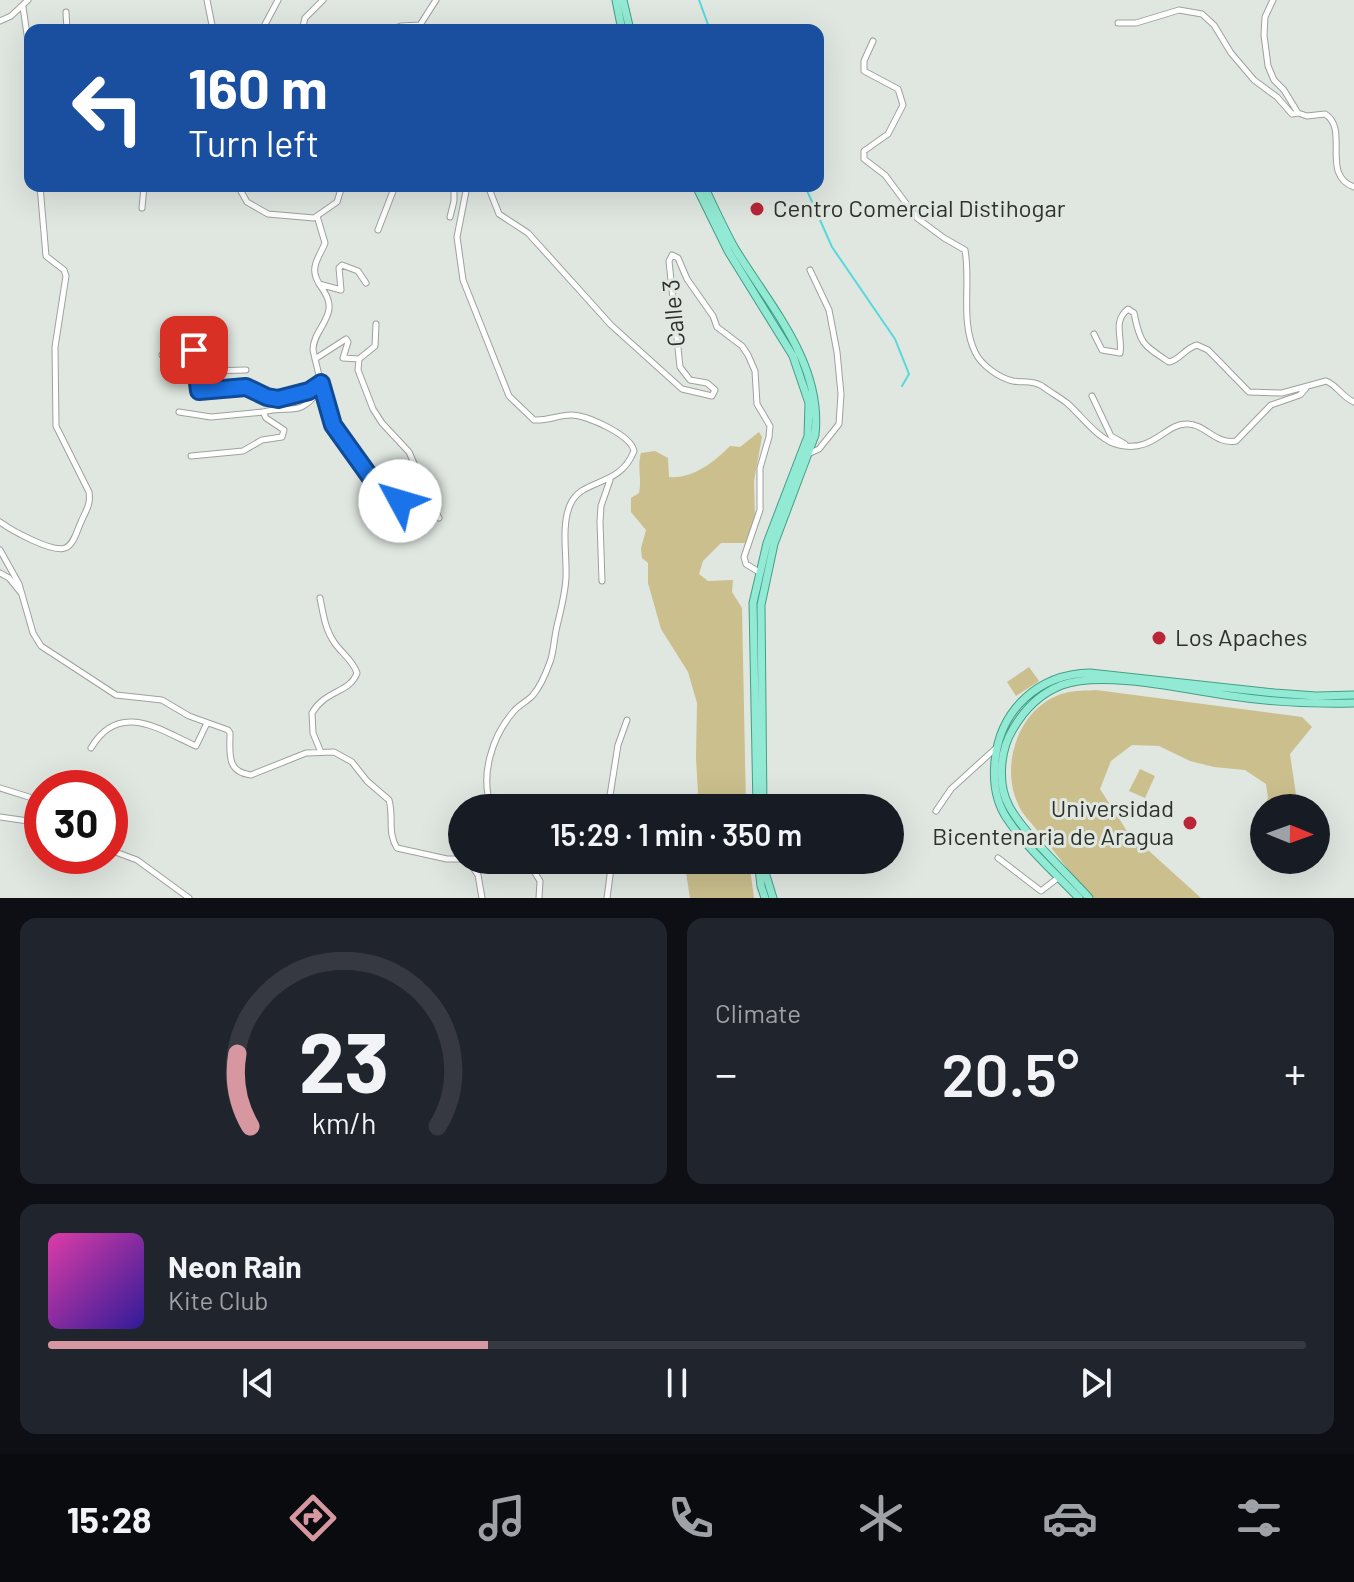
<!DOCTYPE html>
<html lang="en">
<head>
<meta charset="utf-8">
<style>
  body { margin:0; font-family:Barlow,sans-serif; background:#20242c; color:#f1f3f6; height:100vh; display:flex; flex-direction:column; font-size:30px; white-space:nowrap }
  * { box-sizing:border-box; margin:0 }
  p { font-size:26px; color:#9ea1a6 }
  .icon { flex:none; width:44px; height:44px; fill:none; stroke:currentColor; stroke-width:2; stroke-linecap:round; stroke-linejoin:round }
  .map { position:relative; height:898px; overflow:hidden }
  .drawer { display:flex; flex-direction:column; gap:20px; padding:20px; background:#0d0f14; flex:1 }
  .drawer>* { flex:none }
  .hud { position:absolute; left:24px; top:24px; width:800px; height:168px; border-radius:16px; box-shadow:0 8px 32px #0002; background:#1a4fa0; color:#fff; overflow:hidden }
  .needle { width:52px; rotate:91deg }
  .tools { position:absolute; left:1250px; top:794px; display:grid; gap:16px }
  .tools a { display:grid; place-items:center; width:80px; height:80px; border-radius:50%; background:#171b24; box-shadow:0 8px 32px #0002; font-size:40px }
  .speed { position:absolute; left:24px; top:770px; display:flex; gap:16px; font-size:40px; font-weight:700; text-align:center }
  .speed>* { display:grid; place-content:center; width:104px; height:104px; border-radius:50%; background:#171b24; box-shadow:0 8px 32px #0002; line-height:1 }
  .speed .limit { border:12px solid #d22; background:#fff; color:#111 }
  .pin { position:absolute; display:grid; place-items:center; width:68px; height:68px; color:#fff; margin:-34px; border-radius:16px; box-shadow:0 4px 12px #0006 }
  .me { position:absolute; width:88px; margin:-44px; rotate:309deg; stroke-linejoin:round; filter:drop-shadow(0 0 6px #0008) }
  .turn { display:flex; align-items:center; gap:28px; height:168px; padding:0 32px; font-size:36px }
  .turn .icon { width:104px; height:104px; stroke-width:2.5 }
  .turn b { display:block; font-size:56px; line-height:68px }
  .big { font-size:60px; font-weight:600; line-height:1.1 }
  .drawer .tile { flex:1; display:flex; flex-direction:column; justify-content:center; gap:12px; min-width:0; padding:0 28px; border-radius:16px; background:#20242c }
  .drawer .dial { align-items:center; gap:0 }
  .dial svg { height:208px; overflow:visible; fill:none; stroke:#363941; stroke-width:7; stroke-linecap:round; text-anchor:middle }
  .dial text { fill:#f1f3f6; stroke:none }
  .song { display:flex; align-items:center; gap:24px }
  .cover { width:96px; height:96px; border-radius:12px; background:linear-gradient(135deg,hsl(320 70% 55%),hsl(250 70% 35%)) }
  .played { height:8px; border-radius:4px; background:linear-gradient(90deg,#d797a0 35%,#363941 35%) }
  .keys { display:flex; justify-content:space-around; direction:ltr }
  .heat { display:flex; justify-content:space-between; align-items:center; font-size:44px; direction:ltr }
  .drawer .tiles { flex:1; display:grid; gap:20px; grid-template-columns:1fr 1fr }
  .tile:last-child { grid-column:span 2 }
  .trip { position:absolute; left:448px; top:794px; width:456px; height:80px; border-radius:40px; background:#171b24; box-shadow:0 8px 32px #0002; font-weight:600; line-height:80px; text-align:center }
  .menu { display:flex; height:128px; justify-content:space-around; align-items:center; background:#090b0e; color:#9ea1a6 }
  .menu .icon { width:56px; height:56px }
  .menu .active { color:#d797a0 }
  .menu b { font-size:36px; color:#f1f3f6 }
  .map>svg:first-child { display:block }
  .park { fill:#cbbf8d }
  .lines { fill:none; stroke-linecap:round; stroke-linejoin:round }
  .stream { stroke:#57d8db; stroke-width:2 }
  .minor-casing { stroke:#9ca29c; stroke-width:7 }
  .primary-casing { stroke:#41a087; stroke-width:9 }
  .minor { stroke:#fff; stroke-width:5 }
  .primary { stroke:#93ead4; stroke-width:7 }
  .route-casing { stroke:#114b97; stroke-width:20 }
  .route { stroke:#1a73e8; stroke-width:14 }
  .poi-dot { fill:#b82638; stroke:#e0e7e1; stroke-width:3 }
  .labels { text-anchor:middle; stroke-width:6; stroke-linejoin:round; paint-order:stroke }
  .poi-label { font-size:24px; fill:#2e312e; stroke:#e0e7e1; text-anchor:start }
  .street-label { font-size:24px; fill:#2e312e; stroke:#e0e7e1 }
</style>
</head>
<body>
<div class="map">
<svg width="1354" height="898" viewBox="0 0 1354 898">
  <rect width="100%" height="100%" fill="#e0e7e1"/>
  <!-- park -->
  <path class="park" d="M 759,432 L 762,437 L 754,481 L 755,518 L 745,543 L 721,543 L 703,561 L 699,574 L 708,581 L 733,580 L 732,592 L 742,608 L 746,808 L 690,808 L 691,800 L 698,793 L 696,758 L 697,703 L 688,672 L 661,629 L 648,583 L 648,563 L 642,558 L 641,548 L 646,530 L 631,512 L 631,498 L 639,493 C 642,479 637,468 641,453 L 655,451 L 668,458 L 669,477 C 693,479 714,462 730,446 L 740,447 Z
    M 1029,667 L 1039,681 L 1016,696 L 1007,682 Z
    M 1096,690 L 1302,717 L 1312,727 L 1290,754 L 1298,808 L 1264,808 L 1268,798 L 1266,784 L 1245,770 L 1214,767 L 1190,761 L 1159,746 L 1132,745 L 1111,761 L 1100,789 L 1127,831 L 1201,898 L 1089,898 C 1073,874 1054,852 1036,829 C 1030,821 1021,813 1018,804 C 999,763 1020,705 1065,693 C 1075,690 1087,691 1096,690 Z
    M 1140,769 L 1155,776 L 1145,798 L 1129,791 Z
    M 684,860 L 749,860 L 754,898 L 690,898 Z"/>
  <g class="lines">
    <!-- stream -->
    <path class="stream" d="M 699,0 L 710,30
      M 805,186 L 832,247 L 895,339 L 909,374 L 902,386"/>
    <!-- minor casing -->
    <g class="minor-casing">
      <path id="minor" d="M 207,0 L 213,30
        M 1273,0 L 1265,17 L 1264,35 L 1268,66 L 1274,80 L 1284,90 L 1298,113 L 1307,116 L 1325,114 C 1350,129 1320,175 1354,187
        M 23,7 L 30,55
        M 66,12 L 67,30
        M 0,21 L 11,16 L 28,0
        M 1118,23 L 1136,23 L 1179,10 L 1202,14 L 1214,25 L 1231,53 L 1254,80 L 1277,97 L 1292,114 L 1298,113
        M 262,30 L 278,0
        M 302,30 L 305,18 L 323,0
        M 390,30 L 401,26 L 420,25 L 436,0
        M 508,30 L 514,30
        M 873,41 L 864,61 L 864,71 L 898,89 L 903,105 L 888,134 L 864,151 L 864,159 L 885,175 L 917,218 L 944,238 L 965,250 C 971,282 960,321 975,352 C 981,365 999,378 1013,381 C 1024,383 1032,380 1042,386 C 1050,392 1059,397 1067,403 C 1082,416 1099,441 1119,445 C 1153,453 1165,424 1186,424 C 1205,423 1215,445 1236,441 L 1271,405 L 1300,395 L 1306,388
        M 238,186 L 247,202 L 268,214 L 314,218 L 337,202 L 342,186
        M 467,186 L 457,237 L 463,280 L 509,396 L 534,420 C 547,421 559,415 571,415 C 587,415 631,435 634,451 C 619,489 582,477 570,505 C 561,526 567,555 566,578 C 565,595 561,609 557,626 C 554,638 554,651 550,662 C 546,673 541,686 533,695 C 528,701 520,704 514,711 C 492,736 479,777 492,808
        M 488,186 L 499,214 L 528,233 L 611,325 L 682,389 L 712,396 L 715,390 L 707,383 L 690,380 L 680,367 L 669,261 L 672,255 L 678,258 L 687,279 L 713,316 L 717,327 L 742,346 L 748,355 L 755,371 L 757,404 L 770,426 L 769,437 L 760,468 L 760,510 L 744,557 L 746,564 L 759,572
        M 142,208 L 144,186
        M 317,216 L 325,243 C 322,251 316,259 315,267 C 312,283 331,292 329,309 C 327,324 313,334 313,350 L 329,418 L 386,499 C 399,505 414,499 426,491 L 409,452 L 382,423 L 373,409 L 358,370 L 359,359 L 375,346 L 376,324
        M 450,217 L 454,201 L 454,186
        M 378,230 L 395,186
        M 319,284 L 341,290 L 339,268 L 342,265 L 358,271 L 366,283
        M 1094,334 L 1102,350 L 1120,353 C 1123,337 1112,322 1128,309 L 1134,313 C 1140,344 1143,345 1169,362 C 1180,360 1185,348 1197,345 L 1208,350 L 1249,392 L 1282,393 L 1326,381 C 1337,385 1342,397 1354,402
        M 162,355 L 194,350 L 199,391 L 246,387 L 267,397 L 278,399 L 309,391 L 319,385
        M 315,359 L 346,339 L 348,342 L 343,358 L 359,359
        M 196,376 L 208,371 L 246,370
        M 1092,396 L 1111,436 L 1125,444
        M 179,412 L 211,417 L 263,412
        M 808,454 L 819,449 L 839,424 L 841,394 L 837,352 L 829,310 L 810,270
        M 191,456 L 243,451 L 262,440 L 282,437 L 284,430 L 266,418 L 263,412 C 290,404 299,419 319,390 L 319,385
        M 426,491 L 439,518
        M 0,522 C 11,530 52,553 65,548 C 74,545 77,530 81,522 C 86,510 91,505 89,492 L 56,426 L 55,347 L 66,276 L 64,270 L 46,256 L 40,186
        M 0,550 L 19,584 L 33,633 L 41,646 L 116,695 L 162,700 L 189,716 L 228,730 L 230,733 C 230,753 226,772 251,775 L 306,753 L 334,752 L 352,762 L 367,781 L 389,800 C 394,817 387,832 397,848 L 447,859 L 462,859
        M 0,573 L 9,578 L 22,594
        M 602,581 L 600,522 L 601,506 L 610,480
        M 91,748 C 119,700 160,730 196,746 L 207,723
        M 320,750 L 313,733 L 312,713 C 325,690 350,693 357,673 C 353,660 341,653 334,642 C 325,629 323,613 320,598
        M 0,788 L 29,797 L 42,804
        M 608,808 L 618,745 L 627,720
        M 936,811 L 951,789 L 996,748
        M 0,817 L 42,823
        M 110,850 L 137,860 L 189,898
        M 998,858 L 1041,891 L 1059,877
        M 468,860 L 478,875 L 482,898
        M 527,860 L 540,881 L 539,898
        M 607,898 L 612,860"/>
    </g>
    <!-- primary casing -->
    <g class="primary-casing">
      <path id="primary" d="M 616,0 L 622,30
        M 623,0 L 630,30
        M 696,186 L 728,251 L 793,356 L 809,403 L 808,436 L 767,543 L 753,603 L 757,808
        M 704,186 C 714,207 723,227 734,247 C 769,305 823,363 815,435 L 774,544 L 761,605 L 763,808
        M 758,860 L 761,886 L 765,898
        M 765,860 L 765,872 L 773,898
        M 1079,898 C 1056,874 1026,847 1008,820 C 996,803 993,781 995,761 C 1000,710 1038,674 1090,673 L 1275,693 L 1316,696 L 1354,695
        M 1089,898 C 1067,873 1023,833 1009,806 C 997,784 1000,750 1013,729 C 1024,710 1041,693 1062,685 C 1104,670 1187,690 1232,696 C 1272,702 1313,704 1354,703"/>
    </g>
    <!-- minor -->
    <use href="#minor" class="minor"/>
    <!-- primary -->
    <use href="#primary" class="primary"/>
  </g>
  <g class="lines">
    <!-- route casing -->
    <g class="route-casing">
      <path id="route" d="M 194,350 L 199,391 L 246,387 L 267,397 L 278,399 L 309,391 L 321,383 L 333,425 L 386,499 L 400,501"/>
    </g>
    <!-- route -->
    <use href="#route" class="route"/>
  </g>
  <!-- markers -->
  <g class="poi-dot">
    <circle cx="757" cy="209" r="8"/>
    <circle cx="1159" cy="638" r="8"/>
    <circle cx="1190" cy="823" r="8"/>
  </g>
  <g class="labels">
    <!-- poi labels -->
    <g class="poi-label">
      <text x="773" y="217">Centro Comercial Distihogar</text>
      <text x="1175" y="646">Los Apaches</text>
      <text x="1174" y="817" text-anchor="end">Universidad<tspan x="1174" dy="28">Bicentenaria de Aragua</tspan></text>
    </g>
    <!-- street labels -->
    <g class="street-label">
      <text transform="translate(674 313) rotate(-95)" y="8">Calle 3</text>
    </g>
  </g>
</svg>
<div class="tools">
<a><svg class="needle" viewBox="-14 -14 28 28"><path d="M0-13l5 13h-10z" fill="#e53935"/><path d="M0 13l5-13h-10z" fill="#9ea1a6"/></svg></a>
</div>
<div class="speed"><div class="limit">30</div></div>
<div class="pin" style="left:194px;top:350px;background:#d93025"><svg class="icon" aria-label="arrive" viewBox="0 0 24 24"><path d="M6 21V4h12l-3 4 3 4H6"/></svg></div>
<svg class="me" style="left:400px;top:501px" viewBox="-20 -20 40 40"><circle r="19" fill="#fff"/><path d="M0-13L10 11 0 6-10 11z" fill="#1a73e8"/></svg>
<div class="trip">15:29 · 1 min · 350 m</div>
<div class="hud">
<div class="turn"><svg class="icon" aria-label="left" viewBox="0 0 24 24"><path d="M17 20v-9H6M10 6l-5 5 5 5"/></svg><div><b>160 m</b>Turn left</div></div>
</div>
</div>
<section class="drawer">
<div class="tiles">
<div class="tile dial"><svg viewBox="0 0 100 80">
<path d="M14 69A42 42 0 1 1 86 69"/>
<path d="M14 69A42 42 0 0 1 9 41" stroke="#d797a0"/>
<text x="50" y="56" font-size="32" font-weight="700">23</text>
<text x="50" y="72" font-size="11">km/h</text>
</svg></div>
<div class="tile"><p>Climate</p>
<div class="heat"><a>−</a><b class="big">20.5°</b><a>+</a></div>
</div>
<div class="tile">
<div class="song"><i class="cover"></i><div><b>Neon Rain</b><p>Kite Club</p></div></div>
<div class="played"></div>
<div class="keys"><svg class="icon" aria-label="previous" viewBox="0 0 24 24"><path d="M18 5L8 12l10 7zM5 5v14"/></svg><svg class="icon" aria-label="pause" viewBox="0 0 24 24"><path d="M8 5v14M16 5v14"/></svg><svg class="icon" aria-label="next" viewBox="0 0 24 24"><path d="M6 5l10 7-10 7zM19 5v14"/></svg></div>
</div>
</div>
</section>
<nav class="menu">
<b>15:28</b>
<svg class="icon active" aria-label="directions" viewBox="0 0 24 24"><path d="M12 3l9 9-9 9-9-9zM9 14v-3h6M13 9l2 2-2 2"/></svg>
<svg class="icon" aria-label="music" viewBox="0 0 24 24"><path d="M9 18V5l10-2v13"/><circle cx="6" cy="18" r="3"/><circle cx="16" cy="16" r="3"/></svg>
<svg class="icon" aria-label="phone" viewBox="0 0 24 24"><path d="M5 4h4l2 5-3 2q2 4 5 5l2-3 5 2v4C11 20 4 13 5 4z"/></svg>
<svg class="icon" aria-label="climate" viewBox="0 0 24 24"><path d="M12 3v18M4 7l16 10M4 17L20 7"/></svg>
<svg class="icon" aria-label="car" viewBox="0 0 24 24"><path d="M5 17H2v-5l4-1 3-4h7l3 4 3 1v5h-3M9 17h6M6 11h13"/><circle cx="7" cy="17" r="2"/><circle cx="17" cy="17" r="2"/></svg>
<svg class="icon" aria-label="filters" viewBox="0 0 24 24"><path d="M4 7h16M4 17h16"/><circle cx="9" cy="7" r="2"/><circle cx="15" cy="17" r="2"/></svg>
</nav>
</body>
</html>
